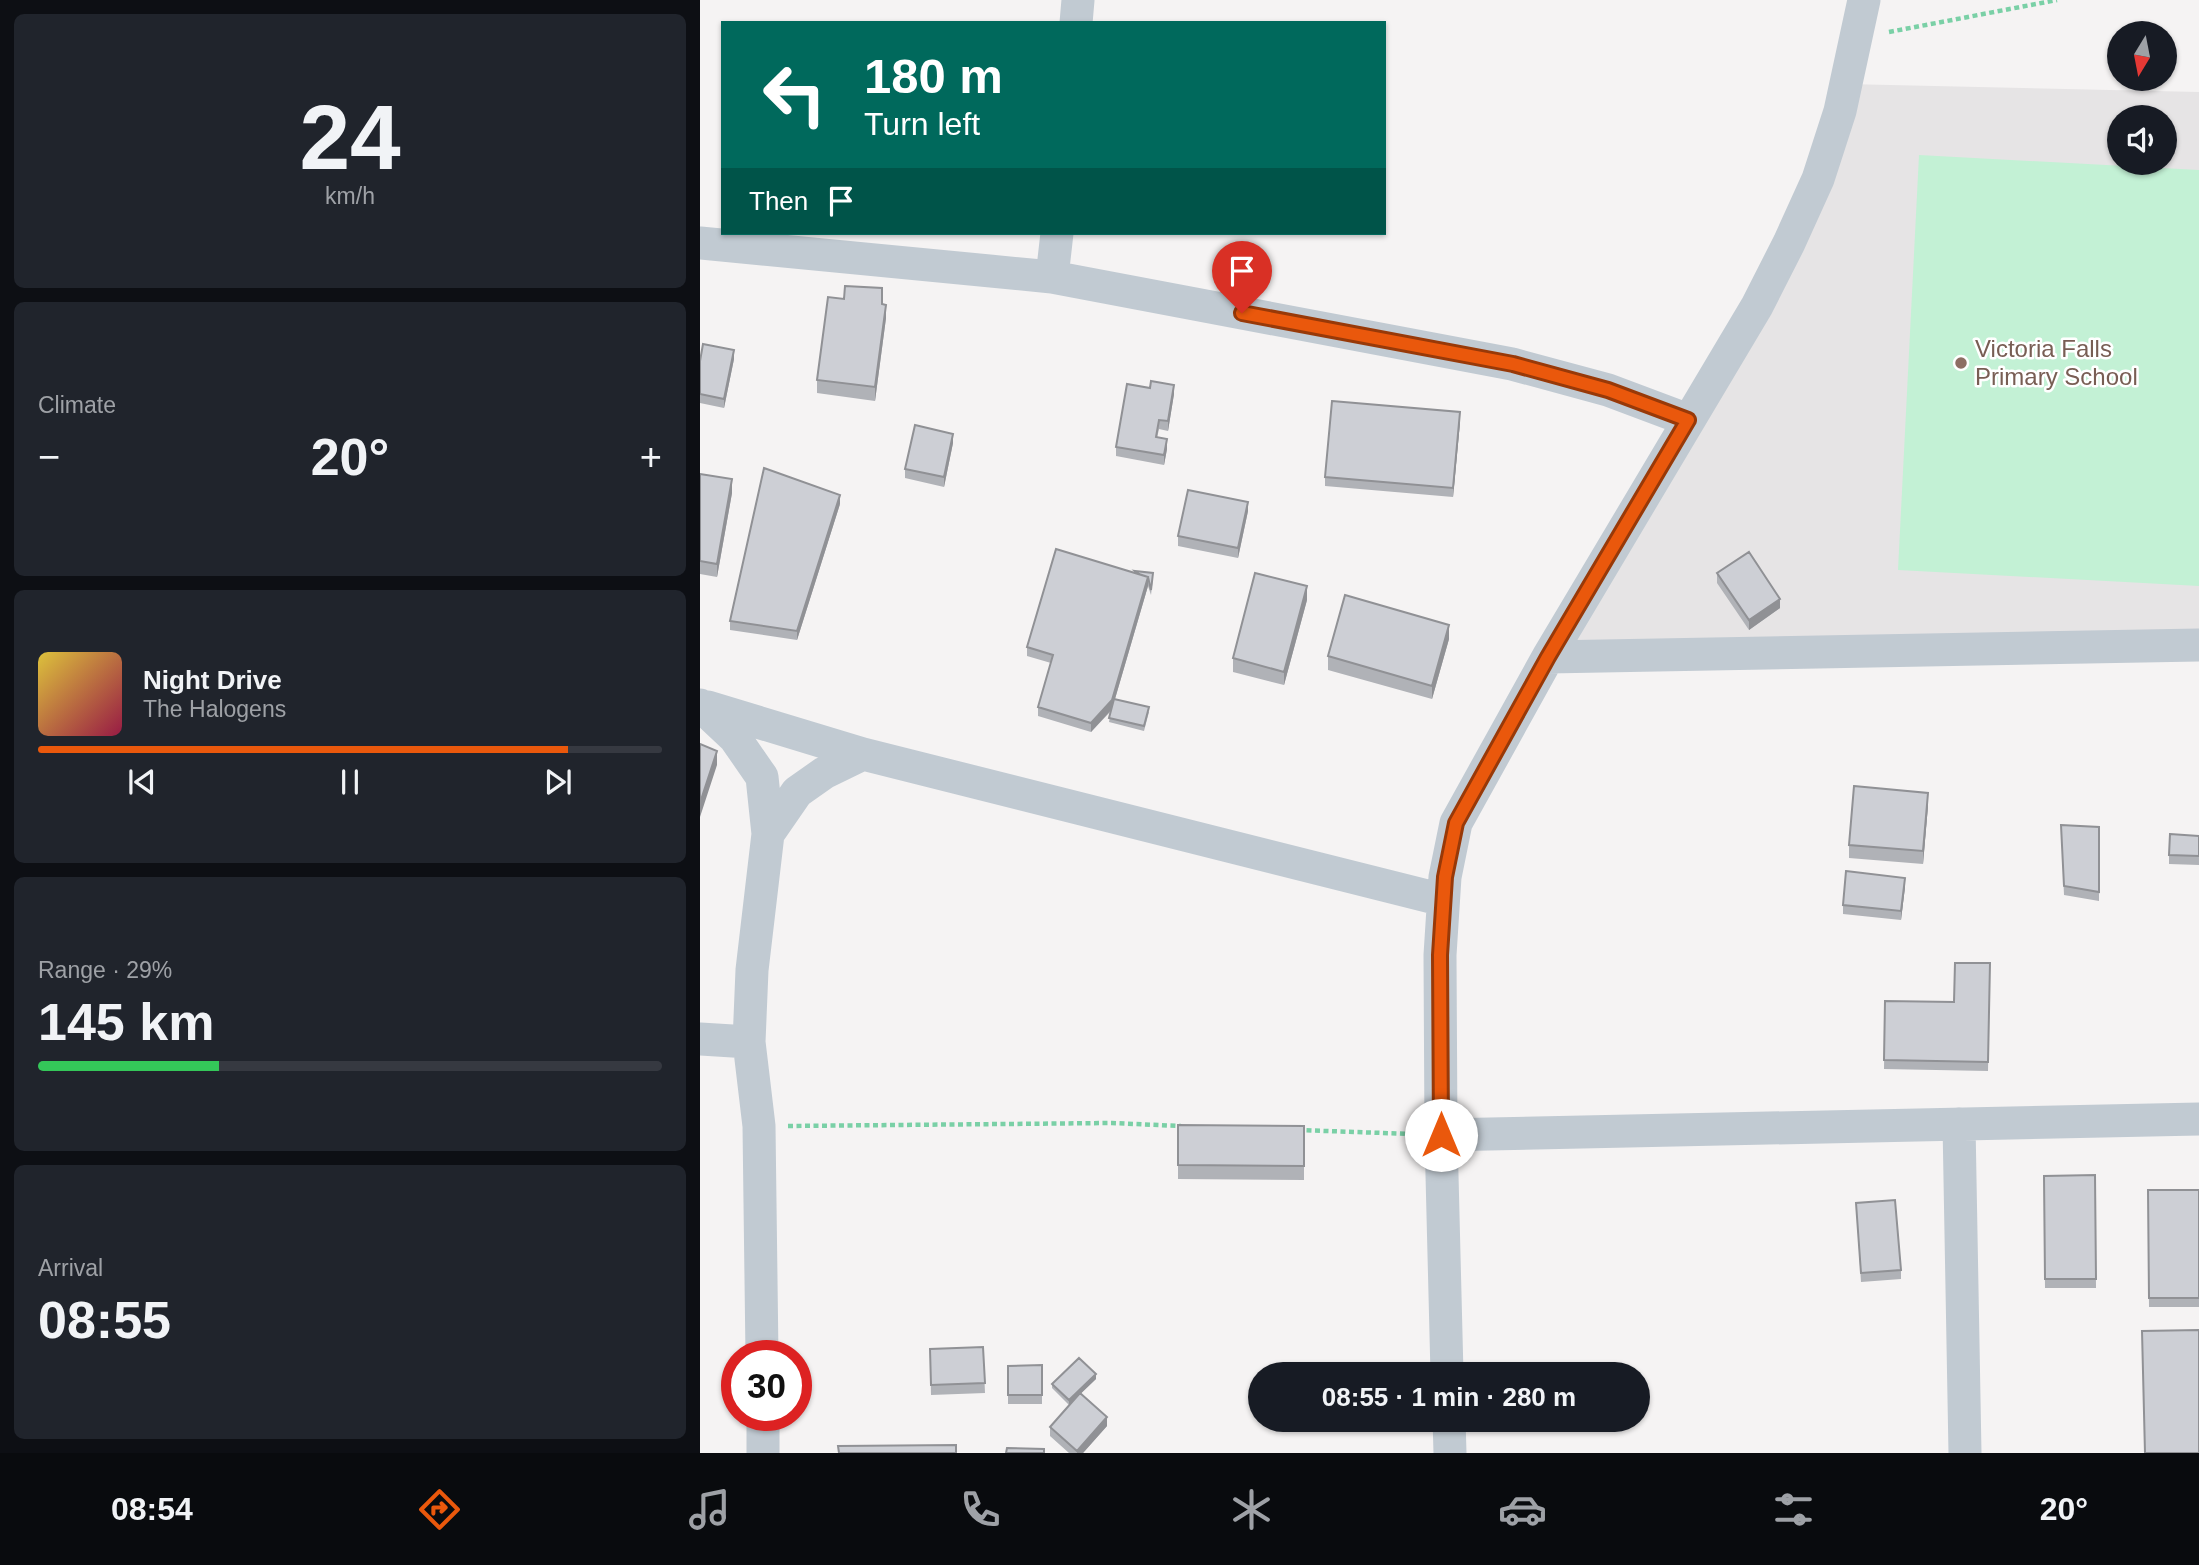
<!DOCTYPE html>
<html lang="en">
<head>
<meta charset="utf-8">
<style>
  body { margin:0; font-family:Helvetica,sans-serif; background:#20242c; color:#f1f3f6; height:100vh; display:flex; flex-direction:column; font-size:26px; white-space:nowrap }
  * { box-sizing:border-box; margin:0 }
  p { font-size:23px; color:#9ea1a6 }
  .icon { flex:none; width:38px; height:38px; fill:none; stroke:currentColor; stroke-width:2; stroke-linecap:round; stroke-linejoin:round }
  .map { position:relative; flex:1; overflow:hidden }
  .drawer { display:flex; flex-direction:column; gap:14px; padding:14px; background:#0d0f14; width:700px }
  .drawer>* { flex:none }
  .hud { position:absolute; left:21px; top:21px; width:665px; height:214px; border-radius:0px; box-shadow:0 2px 5px #0004; background:#00695c; color:#fff; overflow:hidden }
  .needle { width:46px; rotate:190deg }
  .tools { position:absolute; left:1407px; top:21px; display:grid; gap:14px }
  .tools a { display:grid; place-items:center; width:70px; height:70px; border-radius:50%; background:#171b24; box-shadow:0 2px 5px #0004; font-size:35px }
  .speed { position:absolute; left:21px; top:1340px; display:flex; gap:14px; font-size:35px; font-weight:700; text-align:center }
  .speed>* { display:grid; place-content:center; width:91px; height:91px; border-radius:50%; background:#171b24; box-shadow:0 2px 5px #0004; line-height:1 }
  .speed .limit { border:10px solid #d22; background:#fff; color:#111 }
  .pin { position:absolute; display:grid; place-items:center; width:60px; height:60px; color:#fff; margin:-72px -30px; border-radius:50% 50% 50% 0; rotate:-45deg; box-shadow:0 0 7px #0007 }
  .pin .icon { rotate:45deg }
  .me { position:absolute; width:77px; margin:-38px; rotate:0deg; stroke-linejoin:round; filter:drop-shadow(0 0 5px #0008) }
  .turn { display:flex; align-items:center; gap:24px; height:147px; padding:0 28px; font-size:32px }
  .turn .icon { width:91px; height:91px; stroke-width:2.5 }
  .turn b { display:block; font-size:49px; line-height:60px }
  .then { display:flex; align-items:center; height:66px; padding:0 28px; background:#0003; gap:14px; font-size:26px }
  .big { font-size:52px; font-weight:700; line-height:1.1 }
  .drawer .widget { flex:1; display:flex; flex-direction:column; justify-content:center; gap:10px; min-width:0; padding:0 24px; border-radius:10px; background:#20242c }
  .drawer .dial { align-items:center; gap:0 }
  .dial b { font-size:91px; line-height:1 }
  .song { display:flex; align-items:center; gap:21px }
  .cover { width:84px; height:84px; border-radius:10px; background:linear-gradient(135deg,hsl(50 70% 55%),hsl(340 70% 35%)) }
  .played { height:7px; border-radius:4px; background:linear-gradient(90deg,#ea580c 85%,#363941 85%) }
  .keys { display:flex; justify-content:space-around; direction:ltr }
  .heat { display:flex; justify-content:space-between; align-items:center; font-size:38px; direction:ltr }
  .charge { height:10px; border-radius:5px; background:linear-gradient(90deg,#34c759 29%,#363941 0) }
  .trip { position:absolute; left:548px; top:1362px; width:402px; height:70px; border-radius:35px; background:#171b24; box-shadow:0 2px 5px #0004; font-weight:700; line-height:70px; text-align:center }
  .tab-bar { display:flex; height:112px; justify-content:space-around; align-items:center; background:#090b0e; color:#9ea1a6 }
  .tab-bar .icon { width:49px; height:49px }
  .tab-bar .selected { color:#ea580c }
  .tab-bar b { font-size:32px; color:#f1f3f6 }
  main { display:flex; flex:1; min-height:0 }
  .map>svg:first-child { display:block }
  .education { fill:#e6e4e5; fill-rule:evenodd }
  .green { fill:#c3f1d5 }
  .lines { fill:none; stroke-linecap:round; stroke-linejoin:round }
  .path { stroke:#7ad0a6; stroke-width:4.5; stroke-dasharray:5 3.5; stroke-linecap:butt }
  .minor { stroke:#c1cad2; stroke-width:33 }
  .wall { fill:#b0b2b7 }
  .shaded-wall { fill:#909195 }
  .building { fill:#cdcfd5; stroke:#909195; stroke-width:2 }
  .route-casing { stroke:#983908; stroke-width:18 }
  .route { stroke:#ea580c; stroke-width:12 }
  .education-dot { fill:#8d6e63; stroke:#fff; stroke-width:2.5 }
  .labels { text-anchor:middle; stroke-width:5; stroke-linejoin:round; paint-order:stroke }
  .education-label { font-size:24px; fill:#785e54; stroke:#fff; text-anchor:start }
</style>
</head>
<body>
<main>
<section class="drawer">
<div class="widget dial"><b>24</b><p>km/h</p></div>
<div class="widget"><p>Climate</p>
<div class="heat"><a>−</a><b class="big">20°</b><a>+</a></div>
</div>
<div class="widget">
<div class="song"><i class="cover"></i><div><b>Night Drive</b><p>The Halogens</p></div></div>
<div class="played"></div>
<div class="keys"><svg class="icon" aria-label="previous" viewBox="0 0 24 24"><path d="M18 5L8 12l10 7zM5 5v14"/></svg><svg class="icon" aria-label="pause" viewBox="0 0 24 24"><path d="M8 5v14M16 5v14"/></svg><svg class="icon" aria-label="next" viewBox="0 0 24 24"><path d="M6 5l10 7-10 7zM19 5v14"/></svg></div>
</div>
<div class="widget"><p>Range · 29%</p><b class="big">145 km</b><div class="charge"></div></div>
<div class="widget"><p>Arrival</p><b class="big">08:55</b></div>
</section>
<div class="map">
<svg width="1499" height="1453" viewBox="0 0 1499 1453">
  <rect width="100%" height="100%" fill="#f5f3f3"/>
  <!-- education -->
  <path class="education" d="M 1146,84 L 1499,92 L 1499,645 L 848,657 L 988,420 ZM 1419,117 L 1465,117 L 1465,163 L 1419,163 Z"/>
  <!-- green -->
  <path class="green" d="M 1219,155 L 1499,170 L 1499,586 L 1198,570 Z"/>
  <g class="lines">
    <!-- path -->
    <path class="path" d="M 1189,32 L 1357,0
      M 88,1126 L 412,1123 L 481,1126
      M 598,1130 L 712,1134"/>
    <!-- minor -->
    <path class="minor" d="M 376,23 L 378,0
      M 0,243 L 352,277 L 812,364 L 908,390 L 988,420
      M 352,277 L 357,233
      M 848,657 L 1057,306 L 1089,243 L 1118,179 L 1140,111 L 1164,0
      M 0,705 L 35,738 L 62,777 L 68,834 L 52,970 L 49,1042 L 59,1126 L 62,1356
      M 8,707 L 163,754
      M 68,834 L 97,792 L 124,773 L 163,754 L 743,900
      M 0,1039 L 49,1042
      M 1259,1124 L 1265,1453
      M 741,1135 L 1499,1119
      M 747,1374 L 741,1135 L 740,955 L 745,877 L 756,823 L 848,657 L 1499,645
      M 63,1416 L 63,1453
      M 749,1419 L 750,1453"/>
  </g>
  <!-- wall -->
  <path class="wall" d="M 182,304 L 186,318 L 175,401 L 117,393 L 117,380 Z
    M 34,359 L 24,408 L 0,403 L 0,361 Z
    M 474,394 L 468,431 L 459,429 L 457,438 L 467,449 L 464,465 L 416,456 L 416,447 Z
    M 760,422 L 753,497 L 625,486 L 625,477 Z
    M 253,443 L 244,487 L 205,478 L 205,469 Z
    M 0,474 L 32,493 L 17,577 L 0,574 Z
    M 140,504 L 97,640 L 30,630 L 30,621 Z
    M 548,511 L 538,558 L 478,546 L 478,536 Z
    M 435,571 L 453,578 L 451,595 L 448,586 L 415,699 L 449,712 L 444,731 L 409,722 L 411,711 L 391,732 L 338,716 L 338,707 L 351,663 L 327,656 L 327,647 L 435,573 Z
    M 1017,573 L 1080,608 L 1049,630 L 1017,583 Z
    M 607,600 L 584,685 L 533,672 L 533,658 Z
    M 749,639 L 732,699 L 628,670 L 628,656 Z
    M 1228,806 L 1223,864 L 1149,858 L 1149,845 Z
    M 1361,825 L 1399,827 L 1399,901 L 1364,895 Z
    M 1499,836 L 1499,865 L 1469,864 L 1469,855 Z
    M 1205,887 L 1201,920 L 1143,914 L 1143,905 Z
    M 1290,963 L 1288,1071 L 1184,1069 L 1185,1001 L 1254,1002 Z
    M 478,1125 L 604,1126 L 604,1180 L 478,1179 Z
    M 1395,1175 L 1396,1288 L 1345,1288 L 1344,1176 Z
    M 1448,1190 L 1499,1190 L 1499,1307 L 1449,1307 Z
    M 1156,1203 L 1201,1270 L 1201,1279 L 1161,1282 Z
    M 283,1347 L 285,1393 L 231,1395 L 230,1349 Z
    M 342,1365 L 342,1404 L 308,1404 L 308,1366 Z
    M 396,1379 L 380,1394 L 407,1426 L 383,1453 L 369,1453 L 350,1436 L 350,1427 L 369,1405 L 352,1388 L 352,1384 Z"/>
  <!-- shaded-wall -->
  <path class="shaded-wall" d="M 186,305 L 186,318 L 175,401 L 175,387 Z
    M 34,350 L 34,359 L 24,408 L 24,399 Z
    M 474,385 L 474,394 L 468,431 L 468,421 Z
    M 760,412 L 760,422 L 753,497 L 753,488 Z
    M 253,434 L 253,443 L 244,487 L 244,477 Z
    M 467,439 L 467,449 L 464,465 L 464,455 Z
    M 32,479 L 32,493 L 17,577 L 17,564 Z
    M 140,495 L 140,504 L 97,640 L 97,631 Z
    M 548,502 L 548,511 L 538,558 L 538,548 Z
    M 448,577 L 448,586 L 412,709 L 391,732 L 391,723 Z
    M 607,586 L 607,600 L 584,685 L 584,672 Z
    M 1080,599 L 1080,608 L 1049,630 L 1049,620 Z
    M 749,625 L 749,639 L 732,699 L 732,686 Z
    M 17,751 L 17,765 L 0,817 L 0,803 Z
    M 1228,793 L 1228,806 L 1223,864 L 1223,851 Z
    M 1205,878 L 1205,887 L 1201,920 L 1201,911 Z
    M 396,1374 L 396,1379 L 369,1405 L 369,1400 Z
    M 407,1417 L 407,1426 L 383,1453 L 377,1453 L 377,1451 Z"/>
  <!-- building -->
  <path class="building" d="M 145,286 L 182,288 L 182,304 L 186,305 L 175,387 L 117,380 L 128,297 L 144,299 Z
    M 3,344 L 34,350 L 24,399 L 0,394 L 0,361 Z
    M 451,381 L 474,385 L 468,421 L 459,420 L 456,437 L 467,439 L 464,455 L 416,447 L 427,384 L 450,388 Z
    M 632,401 L 760,412 L 753,488 L 625,477 Z
    M 215,425 L 253,434 L 244,477 L 205,469 Z
    M 64,468 L 140,495 L 97,631 L 30,621 Z
    M 0,474 L 32,479 L 17,564 L 0,561 Z
    M 488,490 L 548,502 L 538,548 L 478,536 Z
    M 356,549 L 448,577 L 412,700 L 391,723 L 338,707 L 353,655 L 327,647 Z
    M 1049,552 L 1080,599 L 1049,620 L 1017,573 Z
    M 435,571 L 453,573 L 451,590 L 448,577 L 439,574 Z
    M 555,573 L 607,586 L 584,672 L 533,658 Z
    M 645,595 L 749,625 L 732,686 L 628,656 Z
    M 414,699 L 449,707 L 444,726 L 409,718 Z
    M 0,744 L 17,751 L 0,803 Z
    M 1154,786 L 1228,793 L 1223,851 L 1149,845 Z
    M 1361,825 L 1399,827 L 1399,892 L 1364,886 Z
    M 1470,834 L 1499,836 L 1499,856 L 1469,855 Z
    M 1146,871 L 1205,878 L 1201,911 L 1143,905 Z
    M 1255,963 L 1290,963 L 1288,1062 L 1184,1060 L 1185,1001 L 1254,1002 Z
    M 478,1125 L 604,1126 L 604,1166 L 478,1165 Z
    M 1395,1175 L 1396,1279 L 1345,1279 L 1344,1176 Z
    M 1448,1190 L 1499,1190 L 1499,1298 L 1449,1298 Z
    M 1195,1200 L 1201,1270 L 1161,1273 L 1156,1203 Z
    M 1499,1330 L 1499,1453 L 1445,1453 L 1442,1331 Z
    M 283,1347 L 285,1383 L 231,1385 L 230,1349 Z
    M 379,1358 L 396,1374 L 369,1400 L 352,1384 Z
    M 342,1365 L 342,1395 L 308,1395 L 308,1366 Z
    M 380,1393 L 407,1417 L 377,1451 L 350,1427 Z
    M 256,1445 L 256,1453 L 139,1453 L 138,1446 Z
    M 307,1448 L 344,1449 L 344,1453 L 306,1453 Z"/>
  <g class="lines">
    <!-- route casing -->
    <g class="route-casing">
      <path id="route" d="M 542,313 L 813,364 L 908,390 L 988,420 L 848,657 L 756,823 L 745,877 L 740,955 L 741,1135"/>
    </g>
    <!-- route -->
    <use href="#route" class="route"/>
  </g>
  <!-- markers -->
  <circle class="education-dot" cx="1261" cy="363" r="7"/>
  <g class="labels">
    <!-- education labels -->
    <g class="education-label">
      <text x="1275" y="357">Victoria Falls<tspan x="1275" dy="28">Primary School</tspan></text>
    </g>
  </g>
</svg>
<div class="tools">
<a><svg class="needle" viewBox="-14 -14 28 28"><path d="M0-13l5 13h-10z" fill="#e53935"/><path d="M0 13l5-13h-10z" fill="#9ea1a6"/></svg></a>
<a><svg class="icon" aria-label="sound" viewBox="0 0 24 24"><path d="M4 9h4l5-4v14l-5-4H4zM17 9q2 3 0 6"/></svg></a>
</div>
<div class="speed"><div class="limit">30</div></div>
<div class="pin" style="left:542px;top:313px;background:#d93025"><svg class="icon" aria-label="arrive" viewBox="0 0 24 24"><path d="M6 21V4h12l-3 4 3 4H6"/></svg></div>
<svg class="me" style="left:741px;top:1135px" viewBox="-20 -20 40 40"><circle r="19" fill="#fff"/><path d="M0-13L10 11 0 6-10 11z" fill="#ea580c"/></svg>
<div class="trip">08:55 · 1 min · 280 m</div>
<div class="hud">
<div class="turn"><svg class="icon" aria-label="left" viewBox="0 0 24 24"><path d="M17 20v-9H6M10 6l-5 5 5 5"/></svg><div><b>180 m</b>Turn left</div></div>
<div class="then">Then<svg class="icon" aria-label="arrive" viewBox="0 0 24 24"><path d="M6 21V4h12l-3 4 3 4H6"/></svg></div>
</div>
</div>
</main>
<nav class="tab-bar">
<b>08:54</b>
<svg class="icon selected" aria-label="directions" viewBox="0 0 24 24"><path d="M12 3l9 9-9 9-9-9zM9 14v-3h6M13 9l2 2-2 2"/></svg>
<svg class="icon" aria-label="music" viewBox="0 0 24 24"><path d="M9 18V5l10-2v13"/><circle cx="6" cy="18" r="3"/><circle cx="16" cy="16" r="3"/></svg>
<svg class="icon" aria-label="phone" viewBox="0 0 24 24"><path d="M5 4h4l2 5-3 2q2 4 5 5l2-3 5 2v4C11 20 4 13 5 4z"/></svg>
<svg class="icon" aria-label="climate" viewBox="0 0 24 24"><path d="M12 3v18M4 7l16 10M4 17L20 7"/></svg>
<svg class="icon" aria-label="car" viewBox="0 0 24 24"><path d="M5 17H2v-5l4-1 3-4h7l3 4 3 1v5h-3M9 17h6M6 11h13"/><circle cx="7" cy="17" r="2"/><circle cx="17" cy="17" r="2"/></svg>
<svg class="icon" aria-label="filters" viewBox="0 0 24 24"><path d="M4 7h16M4 17h16"/><circle cx="9" cy="7" r="2"/><circle cx="15" cy="17" r="2"/></svg>
<b>20°</b>
</nav>
</body>
</html>
